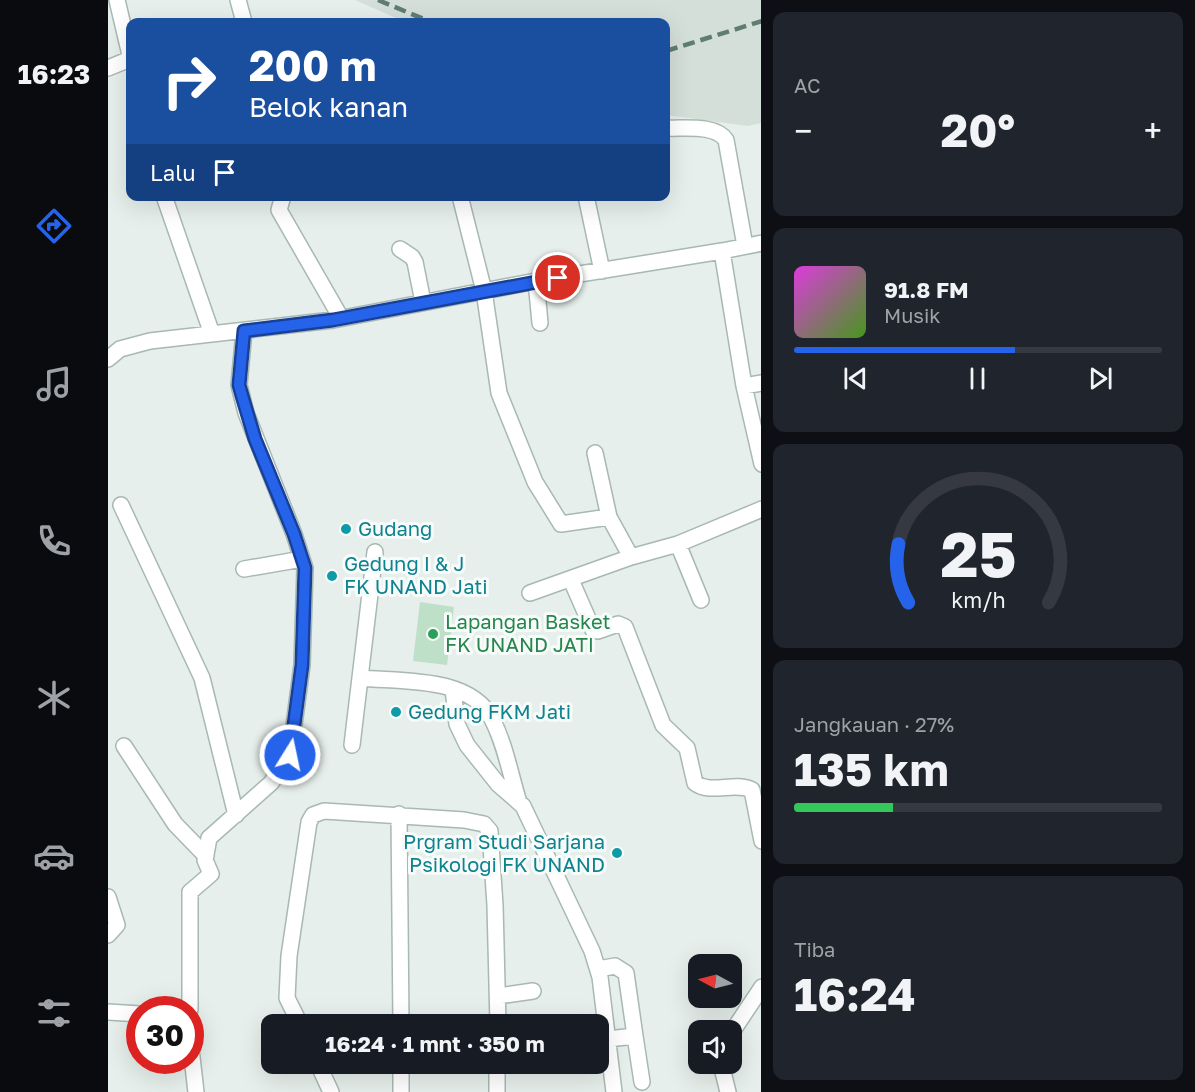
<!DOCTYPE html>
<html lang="id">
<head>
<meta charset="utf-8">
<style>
  body { margin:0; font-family:"Golos Text",sans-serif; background:#20242c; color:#f1f3f6; height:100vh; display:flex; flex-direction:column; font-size:22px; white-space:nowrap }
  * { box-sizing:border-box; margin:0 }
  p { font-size:20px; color:#9ea1a6 }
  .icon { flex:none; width:33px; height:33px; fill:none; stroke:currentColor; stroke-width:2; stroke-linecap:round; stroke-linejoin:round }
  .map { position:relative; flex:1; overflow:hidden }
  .details { display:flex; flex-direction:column; gap:12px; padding:12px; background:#0d0f14; width:434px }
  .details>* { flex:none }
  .banner { position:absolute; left:18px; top:18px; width:544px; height:183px; border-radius:12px; box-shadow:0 6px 24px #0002; background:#1a4fa0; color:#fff; overflow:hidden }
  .needle { width:39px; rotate:277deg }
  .buttons { position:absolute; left:580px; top:954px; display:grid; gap:12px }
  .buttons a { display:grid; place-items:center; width:54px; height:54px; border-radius:12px; background:#171b24; box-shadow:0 6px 24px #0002; font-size:30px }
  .speed { position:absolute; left:18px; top:996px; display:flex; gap:12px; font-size:30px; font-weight:700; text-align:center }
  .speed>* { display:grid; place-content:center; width:78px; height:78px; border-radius:50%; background:#171b24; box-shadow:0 6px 24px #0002; line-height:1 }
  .speed .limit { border:9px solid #d22; background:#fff; color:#111 }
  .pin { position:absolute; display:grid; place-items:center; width:51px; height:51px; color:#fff; margin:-26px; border:3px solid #fff; border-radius:50%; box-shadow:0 2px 6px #0007 }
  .me { position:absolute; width:66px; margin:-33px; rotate:10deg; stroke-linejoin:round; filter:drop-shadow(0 0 4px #0008) }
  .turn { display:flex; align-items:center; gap:21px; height:126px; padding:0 24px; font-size:27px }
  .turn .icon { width:78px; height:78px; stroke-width:2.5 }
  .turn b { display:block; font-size:42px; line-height:51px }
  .then { display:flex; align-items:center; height:57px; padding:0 24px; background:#0003; gap:12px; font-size:22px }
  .big { font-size:45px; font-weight:700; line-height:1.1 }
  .details .widget { flex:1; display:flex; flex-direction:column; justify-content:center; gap:9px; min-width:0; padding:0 21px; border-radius:12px; background:#20242c }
  .details .dial { align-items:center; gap:0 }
  .dial svg { height:156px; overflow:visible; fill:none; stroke:#363941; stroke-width:7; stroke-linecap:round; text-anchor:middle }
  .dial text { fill:#f1f3f6; stroke:none }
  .song { display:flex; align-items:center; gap:18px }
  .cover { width:72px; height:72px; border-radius:9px; background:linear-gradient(135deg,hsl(300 70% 55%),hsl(100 70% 35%)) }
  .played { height:6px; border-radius:3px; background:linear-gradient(90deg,#2563eb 60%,#363941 60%) }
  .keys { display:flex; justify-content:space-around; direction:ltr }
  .heat { display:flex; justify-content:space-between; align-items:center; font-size:33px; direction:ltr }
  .charge { height:9px; border-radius:4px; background:linear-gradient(90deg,#34c759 27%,#363941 0) }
  .trip { position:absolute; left:153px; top:1014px; width:348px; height:60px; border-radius:12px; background:#171b24; box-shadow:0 6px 24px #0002; font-weight:700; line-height:60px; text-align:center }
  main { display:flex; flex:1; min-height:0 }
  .dock { display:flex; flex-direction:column; width:108px; justify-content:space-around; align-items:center; background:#090b0e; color:#9ea1a6 }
  .dock .icon { width:42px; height:42px }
  .dock .current { color:#2563eb }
  .dock b { font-size:27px; color:#f1f3f6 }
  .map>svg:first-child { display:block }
  .built { fill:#d4dfda }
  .green { fill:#bfe0c8 }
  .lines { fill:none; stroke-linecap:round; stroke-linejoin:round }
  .minor-casing { stroke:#a8b8b2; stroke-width:18 }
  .minor { stroke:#fff; stroke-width:15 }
  .rail { stroke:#5f7d75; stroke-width:4.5; stroke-dasharray:12 6; stroke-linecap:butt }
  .route-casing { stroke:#184099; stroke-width:15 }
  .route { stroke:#2563eb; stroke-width:10 }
  .culture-dot { fill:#0f9aa8; stroke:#f7fbf9; stroke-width:2 }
  .leisure-dot { fill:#2e9e5b; stroke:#f7fbf9; stroke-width:2 }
  .labels { text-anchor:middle; stroke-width:6; stroke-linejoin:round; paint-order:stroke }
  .culture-label { font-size:20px; fill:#0d838f; stroke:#f7fbf9; text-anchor:start }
  .leisure-label { font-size:20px; fill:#27864d; stroke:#f7fbf9; text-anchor:start }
</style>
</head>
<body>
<main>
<nav class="dock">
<b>16:23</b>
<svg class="icon current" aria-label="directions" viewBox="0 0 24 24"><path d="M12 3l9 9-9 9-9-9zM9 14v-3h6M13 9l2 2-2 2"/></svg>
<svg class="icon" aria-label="music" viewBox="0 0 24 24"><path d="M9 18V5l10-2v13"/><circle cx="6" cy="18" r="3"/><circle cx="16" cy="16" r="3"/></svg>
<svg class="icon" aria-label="phone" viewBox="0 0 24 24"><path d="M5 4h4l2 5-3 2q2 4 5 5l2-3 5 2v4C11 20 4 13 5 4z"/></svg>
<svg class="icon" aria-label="climate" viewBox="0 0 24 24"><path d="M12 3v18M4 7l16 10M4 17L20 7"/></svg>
<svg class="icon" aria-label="car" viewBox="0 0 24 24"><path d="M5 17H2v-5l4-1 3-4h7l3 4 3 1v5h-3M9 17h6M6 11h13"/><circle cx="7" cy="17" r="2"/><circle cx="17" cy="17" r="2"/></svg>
<svg class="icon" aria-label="filters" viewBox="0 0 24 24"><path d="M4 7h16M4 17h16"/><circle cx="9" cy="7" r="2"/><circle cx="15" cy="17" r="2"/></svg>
</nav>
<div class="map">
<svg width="654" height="1092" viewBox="0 0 654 1092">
  <rect width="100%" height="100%" fill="#e6efeb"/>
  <!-- built -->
  <path class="built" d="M 247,0 L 653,0 L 653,123 L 640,126 L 558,115 L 558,22 L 297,22 Z"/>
  <!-- green -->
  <path class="green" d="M 312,602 L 346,607 L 339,665 L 305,661 Z"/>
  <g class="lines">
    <!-- minor casing -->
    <g class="minor-casing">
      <path id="minor" d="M 9,0 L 22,55
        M 130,0 L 136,22
        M 0,68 L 22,59
        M 558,128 C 576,129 607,124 618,140 L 637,246
        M 56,196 L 104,334
        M 175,196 L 171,210 L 233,318
        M 352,196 L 376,291 L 391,393 L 427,482 L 453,524 L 501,517 L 523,557
        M 478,196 L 494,271
        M 654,243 L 614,251 L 636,386 L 654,464
        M 292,249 L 304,257 L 307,262 L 315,302
        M 428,281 L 432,323
        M 0,359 L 12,349 L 42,341 L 225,320 L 428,281 L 614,251
        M 636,386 L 654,383
        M 487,453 L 501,517
        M 13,505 L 94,678 L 128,815
        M 570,544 L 593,600
        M 136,569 L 194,559
        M 463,580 L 485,630 L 490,631 L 510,624 L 517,627 L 555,725 L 579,748 L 587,783 C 603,795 627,781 644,790 L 654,841
        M 422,593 L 523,557 L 570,544 L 654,509
        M 252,678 C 294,682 362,676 384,719 C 397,744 402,773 410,799
        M 345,689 L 349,724 L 359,745 L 390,784 L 415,806 L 484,951 L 492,977 L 506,1092
        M 244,745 L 267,552
        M 16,746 L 67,824 L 98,856
        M 291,814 L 293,1024
        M 0,897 L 9,925 L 0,935
        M 490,969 L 507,966 L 518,973 L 527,1036 L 500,1039
        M 390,996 L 425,991
        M 82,1010 L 82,892 L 103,874 L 97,860 L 101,838 L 163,783 L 182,755 L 194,665 L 197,568 L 186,534 L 138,413 L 131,385 L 136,331
        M 0,1012 L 32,1014
        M 192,1024 L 179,998 L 181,956 L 201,822 L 205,815 L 216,811 L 356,820 L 376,824 L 382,831 L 387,905 L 390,1024
        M 624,1032 L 654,987
        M 527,1036 L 534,1082
        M 82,1040 L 88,1092
        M 210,1064 L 223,1092
        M 293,1064 L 293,1092
        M 613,1064 L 620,1092
        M 389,1092 L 389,1064"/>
    </g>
    <!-- minor -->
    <use href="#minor" class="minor"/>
    <!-- rail -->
    <path class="rail" d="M 270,0 L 323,22
      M 558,51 L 654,21"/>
  </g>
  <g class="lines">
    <!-- route casing -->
    <g class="route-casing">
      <path id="route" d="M 182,755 L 194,665 L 197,568 L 186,534 L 147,439 L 135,399 L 131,385 L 136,331 L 225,320 L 450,278"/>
    </g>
    <!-- route -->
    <use href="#route" class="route"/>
  </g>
  <!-- markers -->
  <g class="culture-dot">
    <circle cx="238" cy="529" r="6"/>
    <circle cx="224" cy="576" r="6"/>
    <circle cx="288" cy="712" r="6"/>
    <circle cx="509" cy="853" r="6"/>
  </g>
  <circle class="leisure-dot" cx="325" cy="634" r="6"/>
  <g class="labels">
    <!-- culture labels -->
    <g class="culture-label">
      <text x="250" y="536">Gudang</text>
      <text x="236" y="571">Gedung I &amp; J<tspan x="236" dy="23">FK UNAND Jati</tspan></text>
      <text x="300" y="719">Gedung FKM Jati</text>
      <text x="497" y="849" text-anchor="end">Prgram Studi Sarjana<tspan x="497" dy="23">Psikologi FK UNAND</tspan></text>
    </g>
    <!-- leisure labels -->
    <g class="leisure-label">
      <text x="337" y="629">Lapangan Basket<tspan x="337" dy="23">FK UNAND JATI</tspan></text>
    </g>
  </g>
</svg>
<div class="buttons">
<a><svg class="needle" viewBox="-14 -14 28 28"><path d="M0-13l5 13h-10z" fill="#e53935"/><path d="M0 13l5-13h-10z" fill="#9ea1a6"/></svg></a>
<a><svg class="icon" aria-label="sound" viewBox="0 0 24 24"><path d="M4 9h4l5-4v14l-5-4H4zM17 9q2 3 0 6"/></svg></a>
</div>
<div class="speed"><div class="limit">30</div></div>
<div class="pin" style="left:450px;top:278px;background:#d93025"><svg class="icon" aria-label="arrive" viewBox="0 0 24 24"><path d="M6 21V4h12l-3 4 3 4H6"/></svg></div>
<svg class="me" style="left:182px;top:755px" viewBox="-20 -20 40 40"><circle r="17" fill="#2563eb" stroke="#fff" stroke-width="3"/><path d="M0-11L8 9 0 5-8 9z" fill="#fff"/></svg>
<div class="trip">16:24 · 1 mnt · 350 m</div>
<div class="banner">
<div class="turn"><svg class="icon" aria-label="right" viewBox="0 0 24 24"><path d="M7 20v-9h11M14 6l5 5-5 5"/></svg><div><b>200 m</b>Belok kanan</div></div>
<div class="then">Lalu<svg class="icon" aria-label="arrive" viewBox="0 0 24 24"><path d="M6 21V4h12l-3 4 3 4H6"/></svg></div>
</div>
</div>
<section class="details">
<div class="widget"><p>AC</p>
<div class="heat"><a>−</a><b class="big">20°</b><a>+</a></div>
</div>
<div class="widget">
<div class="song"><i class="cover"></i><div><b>91.8 FM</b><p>Musik</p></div></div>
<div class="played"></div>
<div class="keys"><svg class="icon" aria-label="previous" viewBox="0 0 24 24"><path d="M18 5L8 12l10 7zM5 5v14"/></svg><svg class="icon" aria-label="pause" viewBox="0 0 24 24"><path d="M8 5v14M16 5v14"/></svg><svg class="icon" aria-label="next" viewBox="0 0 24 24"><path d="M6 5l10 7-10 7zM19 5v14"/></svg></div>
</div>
<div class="widget dial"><svg viewBox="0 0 100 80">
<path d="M14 69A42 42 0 1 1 86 69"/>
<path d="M14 69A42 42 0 0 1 9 39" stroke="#2563eb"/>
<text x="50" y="56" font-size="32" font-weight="700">25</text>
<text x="50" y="72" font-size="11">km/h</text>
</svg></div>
<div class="widget"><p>Jangkauan · 27%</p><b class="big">135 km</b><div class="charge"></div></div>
<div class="widget"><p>Tiba</p><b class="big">16:24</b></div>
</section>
</main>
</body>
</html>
